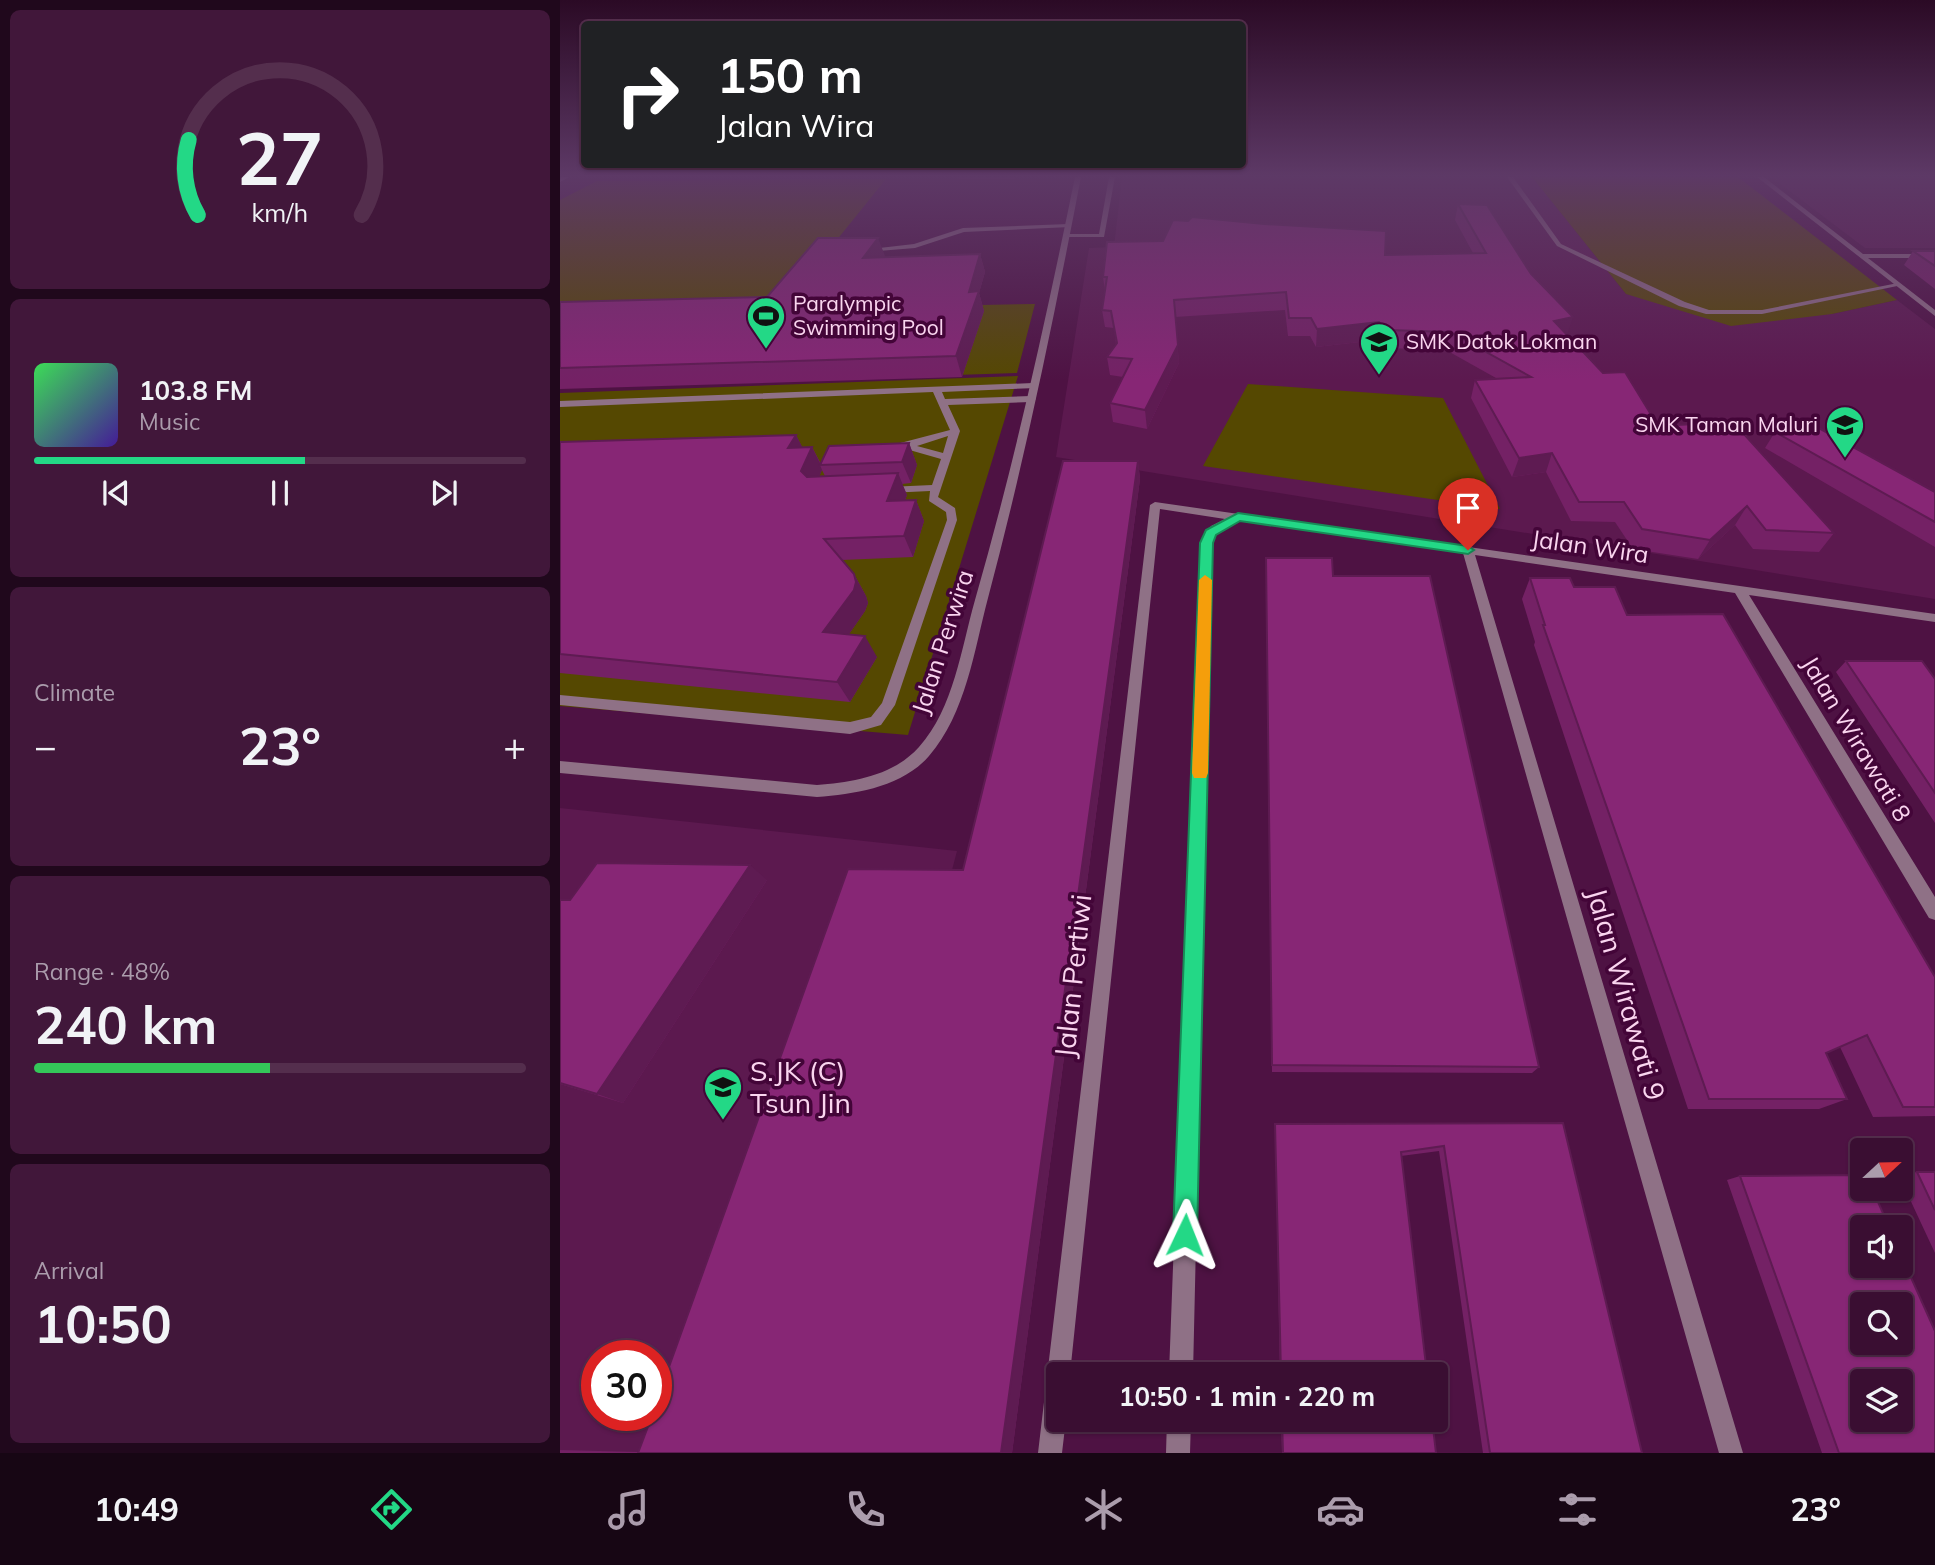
<!DOCTYPE html>
<html lang="en">
<head>
<meta charset="utf-8">
<style>
  body { margin:0; font-family:Mulish,sans-serif; background:#41173a; color:#f1f3f6; height:100vh; display:flex; flex-direction:column; font-size:26px; white-space:nowrap }
  * { box-sizing:border-box; margin:0 }
  p { font-size:23px; color:#ab9cac }
  .icon { flex:none; width:38px; height:38px; fill:none; stroke:currentColor; stroke-width:2; stroke-linecap:round; stroke-linejoin:round }
  .map { position:relative; flex:1; overflow:hidden }
  .drawer { display:flex; flex-direction:column; gap:10px; padding:10px; background:#20081c; width:560px }
  .drawer>* { flex:none }
  .top-card { position:absolute; left:21px; top:21px; width:665px; height:147px; border-radius:7px; box-shadow:0 2px 5px #0004,0 0 0 2px #542e4d; background:#202124; color:#fff; overflow:hidden }
  .needle { width:46px; rotate:68deg }
  .buttons { position:absolute; left:1290px; top:1138px; display:grid; gap:14px }
  .buttons a { display:grid; place-items:center; width:63px; height:63px; border-radius:7px; background:#3a0e32; box-shadow:0 2px 5px #0004,0 0 0 2px #542e4d; font-size:35px }
  .speed { position:absolute; left:21px; top:1340px; display:flex; gap:14px; font-size:35px; font-weight:700; text-align:center }
  .speed>* { display:grid; place-content:center; width:91px; height:91px; border-radius:50%; background:#3a0e32; box-shadow:0 2px 5px #0004,0 0 0 2px #542e4d; line-height:1 }
  .speed .limit { border:10px solid #d22; background:#fff; color:#111 }
  .pin { position:absolute; display:grid; place-items:center; width:60px; height:60px; color:#fff; margin:-72px -30px; border-radius:50% 50% 50% 0; rotate:-45deg; box-shadow:0 0 7px #0007 }
  .pin .icon { rotate:45deg }
  .me { position:absolute; width:77px; margin:-38px; rotate:2deg; stroke-linejoin:round; filter:drop-shadow(0 0 5px #0008) }
  .turn { display:flex; align-items:center; gap:24px; height:147px; padding:0 21px; font-size:32px }
  .turn .icon { width:91px; height:91px; stroke-width:2.5 }
  .turn b { display:block; font-size:49px; line-height:60px }
  .big { font-size:52px; font-weight:700; line-height:1.1 }
  .drawer .card { flex:1; display:flex; flex-direction:column; justify-content:center; gap:10px; min-width:0; padding:0 24px; border-radius:10px; background:#41173a }
  .drawer .dial { align-items:center; gap:0 }
  .dial svg { height:182px; overflow:visible; fill:none; stroke:#542e4d; stroke-width:7; stroke-linecap:round; text-anchor:middle }
  .dial text { fill:#f1f3f6; stroke:none }
  .song { display:flex; align-items:center; gap:21px }
  .cover { width:84px; height:84px; border-radius:10px; background:linear-gradient(135deg,hsl(130 70% 55%),hsl(260 70% 35%)) }
  .played { height:7px; border-radius:4px; background:linear-gradient(90deg,#23d886 55%,#542e4d 55%) }
  .keys { display:flex; justify-content:space-around; direction:ltr }
  .heat { display:flex; justify-content:space-between; align-items:center; font-size:38px; direction:ltr }
  .charge { height:10px; border-radius:5px; background:linear-gradient(90deg,#34c759 48%,#542e4d 0) }
  .trip { position:absolute; left:486px; top:1362px; width:402px; height:70px; border-radius:7px; background:#3a0e32; box-shadow:0 2px 5px #0004,0 0 0 2px #542e4d; font-weight:700; line-height:70px; text-align:center }
  .tab-bar { display:flex; height:112px; justify-content:space-around; align-items:center; background:#170614; color:#ab9cac }
  .tab-bar .icon { width:49px; height:49px }
  .tab-bar .selected { color:#23d886 }
  .tab-bar b { font-size:32px; color:#f1f3f6 }
  main { display:flex; flex:1; min-height:0 }
  .map>svg:first-child { display:block }
  .built { fill:#5c194f; fill-rule:evenodd }
  .green { fill:#554801 }
  .lines { fill:none; stroke-linecap:round; stroke-linejoin:round }
  .lane { fill:#8f7186; fill-rule:evenodd }
  .street { fill:#8f7186; fill-rule:evenodd }
  .secondary { fill:#c595b7; fill-rule:evenodd }
  .wall { fill:#742165; fill-rule:evenodd }
  .shaded-wall { fill:#5e1b52 }
  .building { fill:#872675; stroke:#5e1b52; stroke-width:2; fill-rule:evenodd }
  .route { fill:#23d886; stroke:#178c57; stroke-width:2 }
  .slow { fill:#f59e0b }
  .labels { text-anchor:middle; stroke-width:7; stroke-linejoin:round; paint-order:stroke }
  .far-poi-label { font-size:21px; fill:#fad5ef; stroke:#430538; text-anchor:start }
  .street-label { font-size:24px; fill:#fad5ef; stroke:#430538 }
  .near-street-label { font-size:28px; fill:#fad5ef; stroke:#430538 }
  .near-poi-label { font-size:28px; fill:#fad5ef; stroke:#430538; text-anchor:start }
</style>
</head>
<body>
<main>
<section class="drawer">
<div class="card dial"><svg viewBox="0 0 100 80">
<path d="M14 69A42 42 0 1 1 86 69"/>
<path d="M14 69A42 42 0 0 1 10 36" stroke="#23d886"/>
<text x="50" y="56" font-size="32" font-weight="700">27</text>
<text x="50" y="72" font-size="11">km/h</text>
</svg></div>
<div class="card">
<div class="song"><i class="cover"></i><div><b>103.8 FM</b><p>Music</p></div></div>
<div class="played"></div>
<div class="keys"><svg class="icon" aria-label="previous" viewBox="0 0 24 24"><path d="M18 5L8 12l10 7zM5 5v14"/></svg><svg class="icon" aria-label="pause" viewBox="0 0 24 24"><path d="M8 5v14M16 5v14"/></svg><svg class="icon" aria-label="next" viewBox="0 0 24 24"><path d="M6 5l10 7-10 7zM19 5v14"/></svg></div>
</div>
<div class="card"><p>Climate</p>
<div class="heat"><a>−</a><b class="big">23°</b><a>+</a></div>
</div>
<div class="card"><p>Range · 48%</p><b class="big">240 km</b><div class="charge"></div></div>
<div class="card"><p>Arrival</p><b class="big">10:50</b></div>
</section>
<div class="map">
<svg width="1375" height="1453" viewBox="0 0 1375 1453">
  <rect width="100%" height="100%" fill="#4e1243"/>
  <!-- built -->
  <path class="built" d="M 562,177 L 972,177 L 1066,294 L 1272,314 L 1337,300 L 1375,329 L 1375,599 L 496,457 L 529,248 L 554,247 Z
    M 1211,177 L 1375,177 L 1375,248 L 1305,248 Z
    M 0,808 L 397,851 L 239,1453 L 0,1453 ZM 37,1356 L 96,1356 L 96,1416 L 37,1416 Z"/>
  <!-- green -->
  <path class="green" d="M 972,177 L 1178,177 L 1337,300 L 1272,314 L 1171,326 L 1066,294 Z
    M 326,179 L 221,309 L 475,304 L 457,373 L 0,388 L 0,200 L 37,181 Z
    M 458,376 L 348,735 L 0,706 L 0,393 Z
    M 688,384 L 883,398 L 940,509 L 643,466 Z"/>
  <g class="lines">
    <!-- lane -->
    <path class="lane" d="M 549,177 L 555,177 L 544,237 L 504,237 L 506,234 L 539,234 Z
      M 947,177 L 953,177 L 1001,244 L 1125,302 L 1149,310 L 1202,310 L 1338,283 L 1342,285 L 1202,314 L 1146,314 L 1119,306 L 997,246 Z
      M 508,224 L 510,227 L 404,232 L 355,248 L 306,252 L 302,250 L 354,244 L 403,228 Z
      M 473,383 L 476,384 L 476,388 L 382,392 L 385,399 L 471,396 L 476,399 L 471,402 L 388,405 L 400,431 L 378,497 L 395,508 L 397,520 L 335,705 L 321,725 L 290,734 L 0,705 L 0,695 L 290,722 L 311,717 L 322,703 L 387,520 L 386,512 L 369,501 L 370,491 L 328,493 L 323,490 L 328,487 L 372,485 L 381,459 L 346,449 L 330,450 L 325,447 L 390,430 L 373,392 L 0,407 L 0,401 ZM 388,436 L 383,453 L 357,446 Z"/>
    <!-- street -->
    <path class="street" d="M 515,177 L 521,177 C 494,318 465,459 428,598 C 414,651 406,713 369,756 C 342,787 296,794 257,797 L 0,773 L 0,761 L 257,785 C 293,782 333,776 359,747 C 394,708 401,649 415,600 C 455,461 486,319 515,177 Z
      M 1197,177 L 1204,177 L 1303,254 L 1375,254 L 1375,258 L 1308,258 L 1375,310 L 1375,316 Z
      M 595,502 L 1375,614 L 1375,622 L 1189,595 L 1375,897 L 1375,920 L 1369,918 L 1175,593 L 915,555 L 1183,1453 L 1159,1453 L 903,553 L 679,521 L 659,530 L 652,543 L 633,1374 L 609,1374 L 640,543 L 651,526 L 665,519 L 600,509 L 510,1374 L 499,1374 L 499,1419 L 506,1419 L 502,1453 L 478,1453 L 590,505 Z
      M 607,1419 L 631,1419 L 630,1453 L 606,1453 Z"/>
    <!-- secondary -->
    <path class="secondary" d="M 1,177 L 9,177 L 0,182 Z"/>
  </g>
  <!-- wall -->
  <path class="wall" d="M 398,177 L 455,177 L 455,179 L 399,179 Z
    M 898,204 L 1007,334 L 1043,373 L 1098,426 L 1274,533 L 1259,552 L 1193,549 L 1175,525 L 1138,559 L 1073,549 L 1055,522 L 1011,521 L 986,472 L 952,477 L 911,398 L 915,380 L 936,378 L 886,350 L 825,348 L 817,340 L 756,347 L 750,336 L 728,336 L 725,310 L 615,317 L 619,363 L 587,429 L 553,422 L 550,403 L 563,377 L 550,375 L 547,357 L 556,344 L 554,328 L 545,327 L 542,310 L 545,291 L 543,277 L 825,255 L 913,253 L 895,220 Z
    M 1353,251 L 1375,251 L 1375,289 L 1344,265 Z
    M 420,254 L 425,272 L 419,293 L 424,311 L 402,377 L 0,389 L 0,302 L 207,297 L 325,256 L 324,258 Z
    M 1215,432 L 1375,492 L 1375,547 L 1205,448 Z
    M 236,435 L 242,447 L 252,447 L 261,464 L 349,443 L 357,465 L 351,483 L 342,484 L 347,495 L 345,500 L 356,500 L 364,521 L 353,557 L 282,560 L 294,574 L 306,596 L 308,603 L 305,611 L 289,634 L 317,657 L 290,702 L 0,673 L 0,442 ZM 262,470 L 265,476 L 259,476 Z
    M 578,461 L 580,479 L 452,1453 L 0,1453 L 0,1450 L 79,1452 L 403,870 Z
    M 706,569 L 773,576 L 979,1067 L 972,1073 L 712,1072 Z
    M 970,578 L 1014,587 L 1067,615 L 1375,977 L 1375,1116 L 1313,1117 L 1280,1047 L 1266,1053 L 1287,1099 L 1259,1109 L 1128,1109 L 974,645 L 975,642 L 962,599 Z
    M 1286,661 L 1375,679 L 1375,823 L 1276,672 Z
    M 207,880 L 63,1103 L 0,1084 L 0,900 L 10,900 Z
    M 1003,1123 L 1082,1453 L 923,1453 L 879,1151 L 841,1156 L 867,1374 L 720,1374 L 715,1124 Z
    M 1357,1172 L 1375,1172 L 1375,1253 L 1340,1178 L 1340,1175 Z
    M 1180,1176 L 1375,1453 L 1262,1453 L 1167,1180 Z
    M 721,1419 L 872,1419 L 876,1453 L 722,1453 Z"/>
  <!-- shaded-wall -->
  <path class="shaded-wall" d="M 318,238 L 325,256 L 310,277 L 303,258 Z
    M 420,254 L 425,272 L 419,293 L 424,311 L 402,377 L 396,356 L 409,292 Z
    M 1013,317 L 1007,335 L 994,321 Z
    M 819,322 L 817,340 L 756,347 L 757,329 Z
    M 618,345 L 619,363 L 587,429 L 585,410 Z
    M 236,435 L 247,456 L 228,448 Z
    M 349,443 L 357,465 L 351,483 L 342,462 Z
    M 252,447 L 261,465 L 260,465 L 262,470 L 253,492 L 241,471 Z
    M 992,453 L 986,472 L 952,477 L 959,458 Z
    M 578,461 L 580,479 L 452,1453 L 441,1453 Z
    M 338,473 L 347,495 L 337,522 L 327,501 Z
    M 356,500 L 364,521 L 353,557 L 344,536 Z
    M 1187,506 L 1175,525 L 1138,559 L 1150,540 Z
    M 294,574 L 306,596 L 308,603 L 305,611 L 276,653 L 263,632 Z
    M 305,636 L 317,657 L 290,702 L 277,682 Z
    M 190,865 L 207,880 L 63,1103 L 37,1094 Z"/>
  <!-- building -->
  <path class="building" d="M 898,204 L 927,205 L 971,274 L 1013,317 L 994,321 L 1043,373 L 1065,372 L 1098,426 L 1173,422 L 1274,533 L 1206,530 L 1187,506 L 1150,540 L 1082,529 L 1064,502 L 1019,502 L 992,453 L 959,458 L 915,380 L 971,377 L 890,332 L 828,330 L 819,322 L 757,329 L 751,318 L 729,318 L 726,292 L 614,300 L 618,345 L 585,410 L 550,403 L 572,359 L 547,357 L 557,343 L 551,311 L 542,310 L 547,277 L 543,277 L 547,242 L 603,241 L 613,220 L 628,221 L 632,217 L 704,224 L 826,231 L 825,255 L 926,253 Z
    M 258,238 L 318,238 L 303,258 L 420,254 L 409,292 L 419,291 L 396,356 L 0,368 L 0,302 L 207,297 Z
    M 1353,251 L 1375,251 L 1375,266 Z
    M 1246,421 L 1375,492 L 1375,522 L 1215,432 Z
    M 236,435 L 228,448 L 252,447 L 241,471 L 247,477 L 338,473 L 327,501 L 356,500 L 344,536 L 264,539 L 294,574 L 296,582 L 294,590 L 263,632 L 305,636 L 277,682 L 0,654 L 0,442 Z
    M 349,443 L 342,462 L 260,465 L 269,446 Z
    M 503,461 L 578,461 L 441,1453 L 78,1453 L 92,1416 L 96,1416 L 96,1403 L 288,869 L 403,870 Z
    M 706,558 L 772,558 L 773,576 L 870,576 L 979,1067 L 712,1065 Z
    M 970,578 L 1010,578 L 1014,587 L 1055,587 L 1067,615 L 1163,614 L 1375,977 L 1375,1107 L 1343,1107 L 1307,1035 L 1266,1053 L 1287,1099 L 1149,1099 L 983,625 L 985,625 Z
    M 1286,661 L 1362,661 L 1375,679 L 1375,793 Z
    M 37,863 L 190,865 L 37,1094 L 0,1083 L 0,900 L 10,900 Z
    M 1003,1123 L 1082,1453 L 930,1453 L 884,1146 L 841,1152 L 867,1374 L 721,1374 L 715,1124 Z
    M 1357,1172 L 1375,1172 L 1375,1210 Z
    M 1302,1175 L 1302,1188 L 1312,1188 L 1329,1227 L 1302,1227 L 1302,1265 L 1340,1265 L 1340,1253 L 1375,1331 L 1375,1453 L 1279,1453 L 1180,1176 ZM 1302,1304 L 1340,1304 L 1340,1342 L 1302,1342 ZM 1302,1381 L 1340,1381 L 1340,1419 L 1302,1419 Z
    M 722,1419 L 872,1419 L 876,1453 L 723,1453 Z"/>
  <!-- sky -->
  <linearGradient id="sky" x2="0" y2="1"><stop stop-color="#2b0a25"/><stop offset="0.46" stop-color="#5d3966"/><stop offset="1" stop-color="#5d3966" stop-opacity="0"/></linearGradient>
  <rect width="1375" height="381" fill="url(#sky)"/>
  <!-- route -->
  <path class="route" d="M 678,513 L 908,546 L 914,550 L 908,554 L 680,521 L 656,535 L 653,543 L 637,1235 L 634,1244 L 625,1247 L 617,1244 L 613,1235 L 640,543 L 646,530 Z"/>
  <!-- slow -->
  <path class="slow" d="M 645,575 L 652,580 L 648,773 L 646,778 L 634,778 L 632,773 L 639,580 Z"/>
  <!-- icons -->
  <defs>
    <g id="stadium-pin" transform="scale(2.0125)"><path d="M0 17L-7.5 6A9.5 9.5 0 1 1 7.5 6Z" fill="#23d886" stroke="#430538"/><path d="M0-5a6.5 5 0 1 0 0 10a6.5 5 0 1 0 0-10ZM-3.5-1.8h7v3.6h-7Z" fill="#111"/></g>
    <g id="school-pin" transform="scale(2.0125)"><path d="M0 17L-7.5 6A9.5 9.5 0 1 1 7.5 6Z" fill="#23d886" stroke="#430538"/><path d="M0-5L7-2L0 1L-7-2ZM-4 1L0 2.5L4 1V4Q0 6-4 4Z" fill="#111"/></g>
  </defs>
  <g fill-rule="evenodd">
    <use href="#stadium-pin" x="206" y="316"/>
    <use href="#school-pin" x="819" y="342"/>
    <use href="#school-pin" x="1285" y="425"/>
    <use href="#school-pin" x="163" y="1087"/>
  </g>
  <g class="labels">
    <!-- far-poi labels -->
    <g class="far-poi-label">
      <text x="233" y="311">Paralympic<tspan x="233" dy="24">Swimming Pool</tspan></text>
      <text x="846" y="349">SMK Datok Lokman</text>
      <text x="1258" y="432" text-anchor="end">SMK Taman Maluri</text>
    </g>
    <!-- street labels -->
    <g class="street-label">
      <text transform="translate(1030 547) rotate(8)" y="8">Jalan Wira</text>
      <text transform="translate(383 642) rotate(-72)" y="8">Jalan Perwira</text>
      <text transform="translate(1296 739) rotate(59)" y="8">Jalan Wirawati 8</text>
    </g>
    <!-- near-street labels -->
    <g class="near-street-label">
      <text transform="translate(513 976) rotate(-84)" y="10">Jalan Pertiwi</text>
      <text transform="translate(1066 994) rotate(74)" y="10">Jalan Wirawati 9</text>
    </g>
    <!-- near-poi labels -->
    <g class="near-poi-label">
      <text x="190" y="1081">S.JK (C)<tspan x="190" dy="32">Tsun Jin</tspan></text>
    </g>
  </g>
</svg>
<div class="buttons">
<a><svg class="needle" viewBox="-14 -14 28 28"><path d="M0-13l5 13h-10z" fill="#e53935"/><path d="M0 13l5-13h-10z" fill="#ab9cac"/></svg></a>
<a><svg class="icon" aria-label="sound" viewBox="0 0 24 24"><path d="M4 9h4l5-4v14l-5-4H4zM17 9q2 3 0 6"/></svg></a>
<a><svg class="icon" aria-label="search" viewBox="0 0 24 24"><circle cx="10" cy="10" r="6"/><path d="M15 15l6 6"/></svg></a>
<a><svg class="icon" aria-label="layers" viewBox="0 0 24 24"><path d="M12 4l9 5-9 5-9-5zM3 14l9 5 9-5"/></svg></a>
</div>
<div class="speed"><div class="limit">30</div></div>
<div class="pin" style="left:908px;top:550px;background:#d93025"><svg class="icon" aria-label="arrive" viewBox="0 0 24 24"><path d="M6 21V4h12l-3 4 3 4H6"/></svg></div>
<svg class="me" style="left:625px;top:1235px" viewBox="-20 -20 40 40"><path d="M0-17L14 15 0 8-14 15z" fill="#23d886" stroke="#fff" stroke-width="4"/></svg>
<div class="trip">10:50 · 1 min · 220 m</div>
<div class="top-card">
<div class="turn"><svg class="icon" aria-label="right" viewBox="0 0 24 24"><path d="M7 20v-9h11M14 6l5 5-5 5"/></svg><div><b>150 m</b>Jalan Wira</div></div>
</div>
</div>
</main>
<nav class="tab-bar">
<b>10:49</b>
<svg class="icon selected" aria-label="directions" viewBox="0 0 24 24"><path d="M12 3l9 9-9 9-9-9zM9 14v-3h6M13 9l2 2-2 2"/></svg>
<svg class="icon" aria-label="music" viewBox="0 0 24 24"><path d="M9 18V5l10-2v13"/><circle cx="6" cy="18" r="3"/><circle cx="16" cy="16" r="3"/></svg>
<svg class="icon" aria-label="phone" viewBox="0 0 24 24"><path d="M5 4h4l2 5-3 2q2 4 5 5l2-3 5 2v4C11 20 4 13 5 4z"/></svg>
<svg class="icon" aria-label="climate" viewBox="0 0 24 24"><path d="M12 3v18M4 7l16 10M4 17L20 7"/></svg>
<svg class="icon" aria-label="car" viewBox="0 0 24 24"><path d="M5 17H2v-5l4-1 3-4h7l3 4 3 1v5h-3M9 17h6M6 11h13"/><circle cx="7" cy="17" r="2"/><circle cx="17" cy="17" r="2"/></svg>
<svg class="icon" aria-label="filters" viewBox="0 0 24 24"><path d="M4 7h16M4 17h16"/><circle cx="9" cy="7" r="2"/><circle cx="15" cy="17" r="2"/></svg>
<b>23°</b>
</nav>
</body>
</html>
